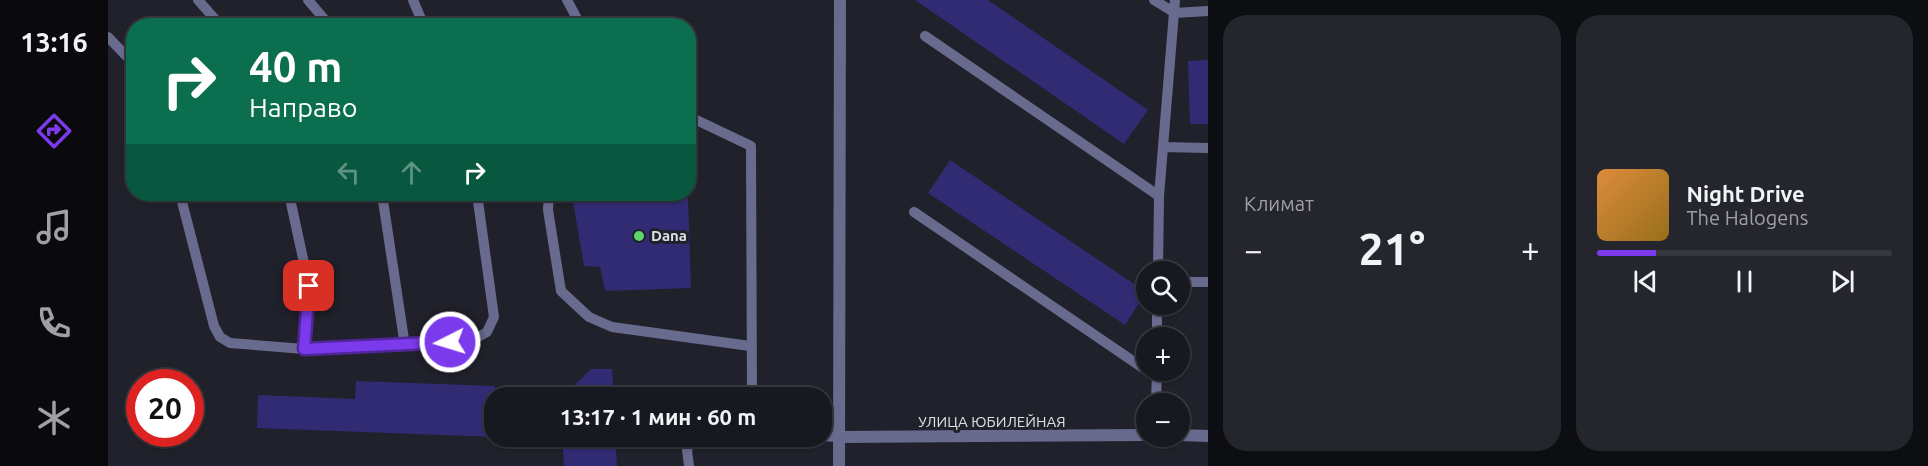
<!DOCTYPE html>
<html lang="ru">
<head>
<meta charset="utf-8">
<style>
  body { margin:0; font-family:Ubuntu,sans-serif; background:#25262d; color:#f1f3f6; height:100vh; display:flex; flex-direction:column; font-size:22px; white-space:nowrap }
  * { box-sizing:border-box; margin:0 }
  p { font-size:20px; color:#9fa0a5 }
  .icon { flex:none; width:33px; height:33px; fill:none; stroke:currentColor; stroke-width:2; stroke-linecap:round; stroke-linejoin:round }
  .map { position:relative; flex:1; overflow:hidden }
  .details { display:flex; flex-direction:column; gap:15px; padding:15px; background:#0d0e12; width:720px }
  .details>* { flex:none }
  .guide { position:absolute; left:18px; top:18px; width:570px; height:183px; border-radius:24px; box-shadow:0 2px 4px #0004,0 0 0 2px #36383e; background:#0b6e4f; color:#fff; overflow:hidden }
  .tools { position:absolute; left:1028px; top:261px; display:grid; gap:12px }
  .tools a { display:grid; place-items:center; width:54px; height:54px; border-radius:50%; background:#181920; box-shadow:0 2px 4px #0004,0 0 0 2px #36383e; font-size:30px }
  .speed { position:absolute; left:18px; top:369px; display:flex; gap:12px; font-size:30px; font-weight:700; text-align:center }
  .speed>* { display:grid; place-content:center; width:78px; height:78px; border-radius:50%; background:#181920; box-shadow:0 2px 4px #0004,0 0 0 2px #36383e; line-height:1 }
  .speed .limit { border:9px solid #d22; background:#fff; color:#111 }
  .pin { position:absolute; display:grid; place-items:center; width:51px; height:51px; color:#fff; margin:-26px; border-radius:12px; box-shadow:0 3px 9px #0006 }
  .me { position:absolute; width:66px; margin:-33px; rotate:265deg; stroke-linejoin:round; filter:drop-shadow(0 0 4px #0008) }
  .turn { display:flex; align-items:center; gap:21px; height:126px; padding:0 24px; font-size:27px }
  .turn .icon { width:78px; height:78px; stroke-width:2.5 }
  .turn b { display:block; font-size:42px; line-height:51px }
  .lanes { display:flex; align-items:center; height:57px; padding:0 24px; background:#0003; justify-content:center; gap:30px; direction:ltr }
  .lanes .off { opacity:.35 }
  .big { font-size:45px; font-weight:700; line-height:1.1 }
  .details .widget { flex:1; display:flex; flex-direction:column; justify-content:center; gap:9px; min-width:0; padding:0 21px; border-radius:24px; background:#25262d }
  .song { display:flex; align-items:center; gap:18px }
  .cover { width:72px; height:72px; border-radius:9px; background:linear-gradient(135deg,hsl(30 70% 55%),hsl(40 70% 35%)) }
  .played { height:6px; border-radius:3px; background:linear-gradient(90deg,#7c3aed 20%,#36383e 20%) }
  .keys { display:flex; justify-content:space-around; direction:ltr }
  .heat { display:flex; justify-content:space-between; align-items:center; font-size:33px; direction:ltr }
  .details .tiles { flex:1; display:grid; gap:15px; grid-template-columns:repeat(2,1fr) }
  .trip { position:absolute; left:376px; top:387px; width:348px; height:60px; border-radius:24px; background:#181920; box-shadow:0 2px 4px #0004,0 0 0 2px #36383e; font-weight:700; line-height:60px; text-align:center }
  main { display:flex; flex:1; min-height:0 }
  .tabs { display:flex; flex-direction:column; width:108px; justify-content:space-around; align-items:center; background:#0a0a0d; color:#9fa0a5 }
  .tabs .icon { width:42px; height:42px }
  .tabs .current { color:#7c3aed }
  .tabs b { font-size:27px; color:#f1f3f6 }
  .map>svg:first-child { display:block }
  .building { fill:#312b74 }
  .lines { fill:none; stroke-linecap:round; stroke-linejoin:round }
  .service { stroke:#696b8e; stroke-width:10 }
  .tertiary { stroke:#696b8e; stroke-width:12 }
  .route-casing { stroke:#51269a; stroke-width:15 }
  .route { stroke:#7c3aed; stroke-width:10 }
  .poi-dot { fill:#5ed56c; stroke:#20212b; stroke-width:2 }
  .labels { text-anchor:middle; stroke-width:6; stroke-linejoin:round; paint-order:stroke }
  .poi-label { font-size:15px; font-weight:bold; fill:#dfe0e7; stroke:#20212b; text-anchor:start }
  .street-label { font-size:15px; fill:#dfe0e7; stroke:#20212b }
</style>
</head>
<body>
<main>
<nav class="tabs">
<b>13:16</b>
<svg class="icon current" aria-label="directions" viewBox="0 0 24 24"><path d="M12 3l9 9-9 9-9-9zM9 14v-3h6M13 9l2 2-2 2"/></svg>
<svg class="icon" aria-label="music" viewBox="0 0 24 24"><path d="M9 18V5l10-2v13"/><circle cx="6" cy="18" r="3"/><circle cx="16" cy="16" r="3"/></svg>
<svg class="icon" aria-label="phone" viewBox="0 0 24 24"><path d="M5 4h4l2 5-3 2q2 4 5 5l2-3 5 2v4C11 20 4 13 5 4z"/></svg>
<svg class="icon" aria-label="climate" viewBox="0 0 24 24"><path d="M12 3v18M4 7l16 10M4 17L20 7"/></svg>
</nav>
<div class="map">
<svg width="1100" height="466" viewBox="0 0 1100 466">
  <rect width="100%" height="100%" fill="#20212b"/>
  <!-- building -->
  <path class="building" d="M 807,0 L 880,0 L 1040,110 L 1016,144 Z
    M 1100,60 L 1100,124 L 1082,124 L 1080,61 Z
    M 842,160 L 1038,292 L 1017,325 L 820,193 Z
    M 580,197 L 583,288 L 497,291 L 492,267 L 476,266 L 465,201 Z
    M 483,369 L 504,369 L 506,398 L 453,398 Z
    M 248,381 L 387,386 L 387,437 L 149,428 L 150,395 L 247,399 Z
    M 454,436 L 507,436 L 509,466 L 456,466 Z"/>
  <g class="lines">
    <!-- service -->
    <path class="service" d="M 90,0 L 113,26
      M 200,0 L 222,26
      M 305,0 L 316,26
      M 459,0 L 473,26
      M 1046,0 L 1067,13 L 1100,11
      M 817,36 L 1051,196
      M 0,37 L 26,64
      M 580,116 L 643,146 L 644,398
      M 1055,147 L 1100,148
      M 72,194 L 106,326 L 112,337 L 122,343 L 196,349 L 297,346 L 365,340 L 379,332 L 386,317 L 369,194
      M 181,194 L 201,286 L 196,349
      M 274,194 L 297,346
      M 441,194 L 440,210 L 453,291 L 481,317 L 504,327 L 642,346
      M 806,212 L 1038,370
      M 1050,272 L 1051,196 L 1067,0
      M 1071,282 L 1100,282
      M 1049,338 L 1049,304
      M 1048,404 L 1049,370
      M 709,436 L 731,437
      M 581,466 L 579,450 L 585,436"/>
    <!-- tertiary -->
    <path class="tertiary" d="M 1071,435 L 1100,436
      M 731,437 L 1038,435
      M 731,466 L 732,0"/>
  </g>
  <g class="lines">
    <!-- route casing -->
    <g class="route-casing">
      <path id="route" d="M 201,286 L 196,349 L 342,342"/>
    </g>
    <!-- route -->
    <use href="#route" class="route"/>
  </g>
  <!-- markers -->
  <circle class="poi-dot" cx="531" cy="236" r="6"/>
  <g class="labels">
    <!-- poi labels -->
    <g class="poi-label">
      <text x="543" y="241">Dana</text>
    </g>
    <!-- street labels -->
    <g class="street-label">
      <text x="884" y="427">УЛИЦА ЮБИЛЕЙНАЯ</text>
    </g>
  </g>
</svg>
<div class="tools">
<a><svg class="icon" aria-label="search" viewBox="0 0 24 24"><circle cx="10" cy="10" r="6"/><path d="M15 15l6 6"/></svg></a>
<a>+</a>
<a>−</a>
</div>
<div class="speed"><div class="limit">20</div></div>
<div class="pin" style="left:201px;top:286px;background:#d93025"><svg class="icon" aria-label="arrive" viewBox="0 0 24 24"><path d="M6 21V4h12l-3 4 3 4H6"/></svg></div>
<svg class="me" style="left:342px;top:342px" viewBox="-20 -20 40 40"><circle r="17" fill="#7c3aed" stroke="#fff" stroke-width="3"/><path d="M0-11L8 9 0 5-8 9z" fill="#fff"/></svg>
<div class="trip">13:17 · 1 мин · 60 m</div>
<div class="guide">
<div class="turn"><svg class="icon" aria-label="right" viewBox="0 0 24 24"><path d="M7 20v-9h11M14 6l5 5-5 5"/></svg><div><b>40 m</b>Направо</div></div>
<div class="lanes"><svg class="icon off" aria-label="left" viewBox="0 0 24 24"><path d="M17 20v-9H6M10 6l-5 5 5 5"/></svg><svg class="icon off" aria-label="ahead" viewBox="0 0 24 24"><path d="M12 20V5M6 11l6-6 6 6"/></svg><svg class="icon" aria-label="right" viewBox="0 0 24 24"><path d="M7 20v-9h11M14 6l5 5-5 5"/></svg></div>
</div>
</div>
<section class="details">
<div class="tiles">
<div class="widget"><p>Климат</p>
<div class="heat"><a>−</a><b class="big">21°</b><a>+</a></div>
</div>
<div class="widget">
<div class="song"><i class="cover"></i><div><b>Night Drive</b><p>The Halogens</p></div></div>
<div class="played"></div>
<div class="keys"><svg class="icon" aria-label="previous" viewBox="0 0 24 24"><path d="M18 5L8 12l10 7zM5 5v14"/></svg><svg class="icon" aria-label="pause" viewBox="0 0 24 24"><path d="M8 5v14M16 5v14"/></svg><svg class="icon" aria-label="next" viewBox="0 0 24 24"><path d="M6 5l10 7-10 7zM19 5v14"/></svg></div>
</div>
</div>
</section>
</main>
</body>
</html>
